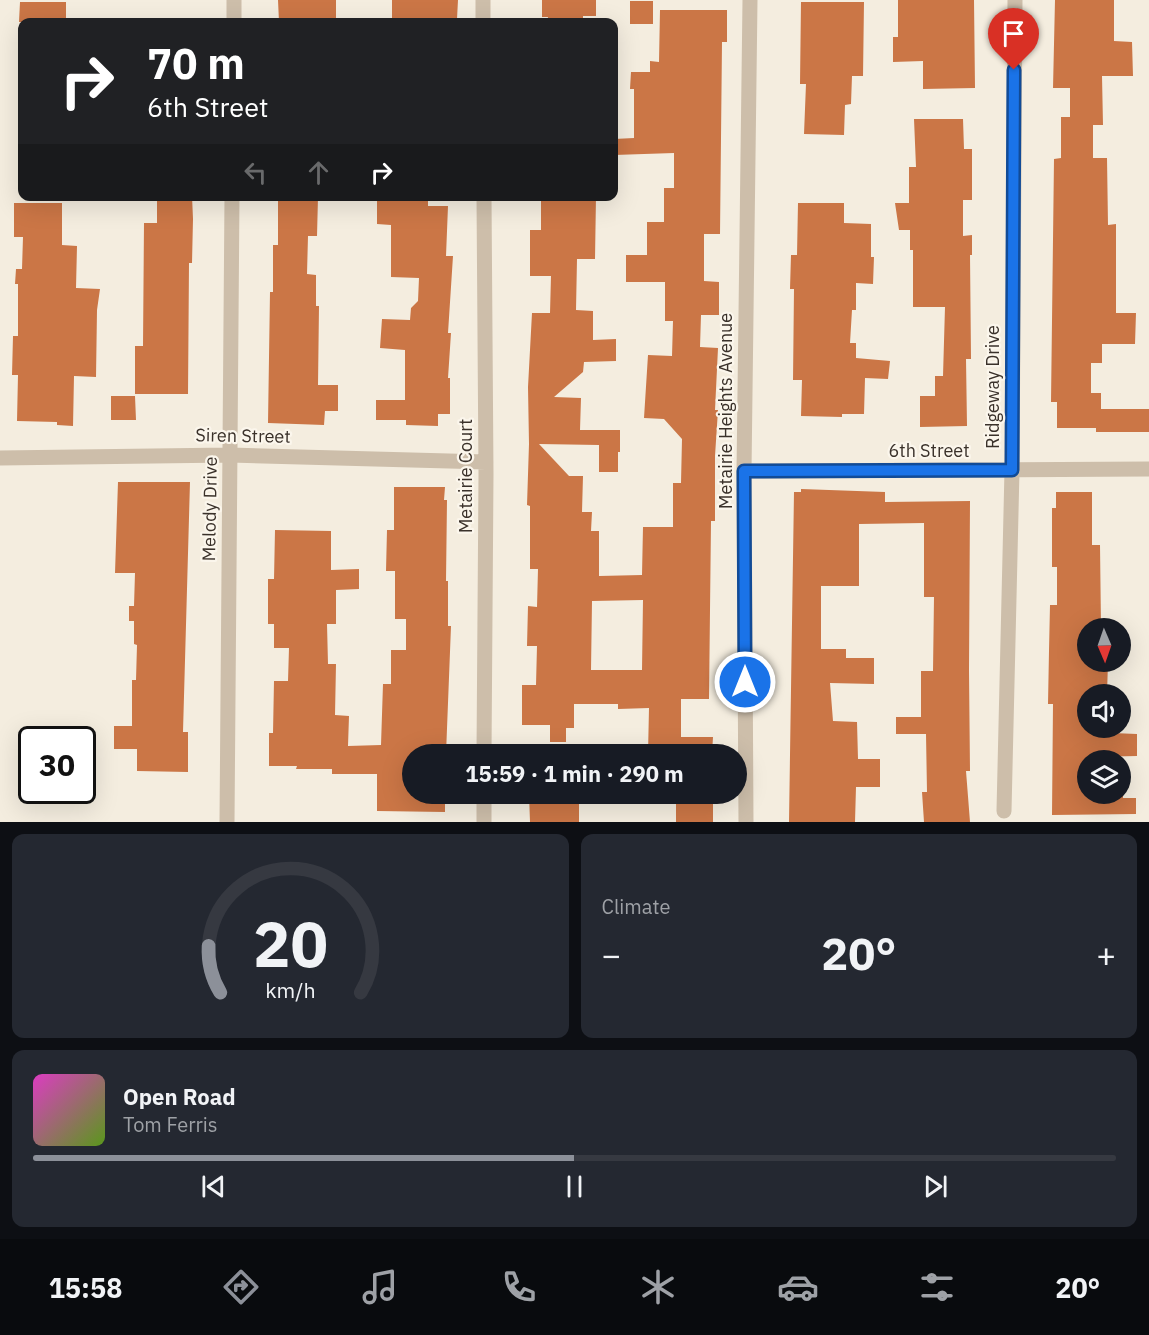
<!DOCTYPE html>
<html lang="en">
<head>
<meta charset="utf-8">
<style>
  body { margin:0; font-family:"IBM Plex Sans",sans-serif; background:#242831; color:#f1f3f6; height:100vh; display:flex; flex-direction:column; font-size:22px; white-space:nowrap }
  * { box-sizing:border-box; margin:0 }
  p { font-size:20px; color:#9ea1a6 }
  .icon { flex:none; width:33px; height:33px; fill:none; stroke:currentColor; stroke-width:2; stroke-linecap:round; stroke-linejoin:round }
  .map { position:relative; height:822px; overflow:hidden }
  .side { display:flex; flex-direction:column; gap:12px; padding:12px; background:#0d0f14; flex:1 }
  .side>* { flex:none }
  .hud { position:absolute; left:18px; top:18px; width:600px; height:183px; border-radius:12px; box-shadow:0 6px 24px #0002; background:#202124; color:#fff; overflow:hidden }
  .needle { width:39px; rotate:178deg }
  .tools { position:absolute; left:1077px; top:618px; display:grid; gap:12px }
  .tools a { display:grid; place-items:center; width:54px; height:54px; border-radius:50%; background:#171b24; box-shadow:0 6px 24px #0002; font-size:30px }
  .speed { position:absolute; left:18px; top:726px; display:flex; gap:12px; font-size:30px; font-weight:700; text-align:center }
  .speed>* { display:grid; place-content:center; width:78px; height:78px; border-radius:50%; background:#171b24; box-shadow:0 6px 24px #0002; line-height:1 }
  .speed .limit { border:3px solid #111; border-radius:9px; background:#fff; color:#111 }
  .pin { position:absolute; display:grid; place-items:center; width:51px; height:51px; color:#fff; margin:-62px -26px; border-radius:50% 50% 50% 0; rotate:-45deg; box-shadow:0 0 6px #0007 }
  .pin .icon { rotate:45deg }
  .me { position:absolute; width:66px; margin:-33px; rotate:0deg; stroke-linejoin:round; filter:drop-shadow(0 0 4px #0008) }
  .turn { display:flex; align-items:center; gap:21px; height:126px; padding:0 30px; font-size:27px }
  .turn .icon { width:78px; height:78px; stroke-width:2.5 }
  .turn b { display:block; font-size:42px; line-height:51px }
  .lanes { display:flex; align-items:center; height:57px; padding:0 30px; background:#0003; justify-content:center; gap:30px; direction:ltr }
  .lanes .off { opacity:.35 }
  .big { font-size:45px; font-weight:700; line-height:1.1 }
  .side .tile { flex:1; display:flex; flex-direction:column; justify-content:center; gap:9px; min-width:0; padding:0 21px; border-radius:12px; background:#242831 }
  .side .dial { align-items:center; gap:0 }
  .dial svg { height:156px; overflow:visible; fill:none; stroke:#363941; stroke-width:7; stroke-linecap:round; text-anchor:middle }
  .dial text { fill:#f1f3f6; stroke:none }
  .song { display:flex; align-items:center; gap:18px }
  .cover { width:72px; height:72px; border-radius:9px; background:linear-gradient(135deg,hsl(310 70% 55%),hsl(90 70% 35%)) }
  .played { height:6px; border-radius:3px; background:linear-gradient(90deg,#8c9099 50%,#363941 50%) }
  .keys { display:flex; justify-content:space-around; direction:ltr }
  .heat { display:flex; justify-content:space-between; align-items:center; font-size:33px; direction:ltr }
  .side .tiles { flex:1; display:grid; gap:12px; grid-template-columns:1fr 1fr }
  .tile:last-child { grid-column:span 2 }
  .trip { position:absolute; left:402px; top:744px; width:345px; height:60px; border-radius:30px; background:#171b24; box-shadow:0 6px 24px #0002; font-weight:700; line-height:60px; text-align:center }
  .tab-bar { display:flex; height:96px; justify-content:space-around; align-items:center; background:#090b0e; color:#9ea1a6 }
  .tab-bar .icon { width:42px; height:42px }
  .tab-bar .selected { color:#8c9099 }
  .tab-bar b { font-size:27px; color:#f1f3f6 }
  .map>svg:first-child { display:block }
  .building { fill:#cb7646; fill-rule:evenodd }
  .lines { fill:none; stroke-linecap:round; stroke-linejoin:round }
  .minor { stroke:#cdbeaa; stroke-width:15 }
  .route-casing { stroke:#114b97; stroke-width:15 }
  .route { stroke:#1a73e8; stroke-width:10 }
  .labels { text-anchor:middle; stroke-width:4.5; stroke-linejoin:round; paint-order:stroke }
  .street-label { font-size:18px; fill:#3a312a; stroke:#fbf6ec }
</style>
</head>
<body>
<div class="map">
<svg width="1149" height="822" viewBox="0 0 1149 822">
  <rect width="100%" height="100%" fill="#f4eddf"/>
  <!-- building -->
  <path class="building" d="M 278,0 L 336,0 L 336,21 L 279,22 Z
    M 392,0 L 458,0 L 457,19 L 392,18 Z
    M 542,0 L 596,0 L 596,16 L 583,16 L 583,22 L 547,22 L 548,17 L 542,17 Z
    M 898,0 L 974,0 L 975,88 L 923,89 L 923,61 L 893,62 L 893,37 L 898,37 Z
    M 1055,0 L 1114,0 L 1114,41 L 1132,42 L 1133,76 L 1102,76 L 1103,125 L 1093,125 L 1093,158 L 1107,158 L 1108,225 L 1116,224 L 1116,313 L 1136,313 L 1135,344 L 1102,344 L 1102,363 L 1091,363 L 1091,393 L 1101,393 L 1101,409 L 1149,409 L 1149,432 L 1096,432 L 1096,428 L 1057,428 L 1057,402 L 1051,402 L 1054,159 L 1061,158 L 1061,117 L 1070,117 L 1070,88 L 1053,88 Z
    M 630,1 L 653,1 L 653,24 L 630,24 Z
    M 20,2 L 66,2 L 66,22 L 19,22 Z
    M 801,2 L 864,2 L 863,76 L 852,76 L 851,104 L 845,105 L 844,135 L 804,134 L 806,84 L 800,84 Z
    M 660,10 L 727,10 L 727,42 L 722,42 L 720,234 L 704,234 L 704,281 L 719,282 L 719,315 L 701,315 L 700,347 L 718,348 L 715,410 L 718,410 L 715,456 L 715,521 L 711,521 L 709,699 L 681,699 L 681,737 L 713,737 L 712,754 L 648,754 L 649,708 L 618,709 L 618,704 L 574,704 L 574,728 L 566,728 L 566,742 L 550,742 L 550,725 L 522,725 L 522,685 L 536,685 L 537,646 L 527,646 L 528,606 L 537,607 L 538,569 L 530,569 L 530,506 L 527,505 L 529,444 L 528,387 L 532,313 L 550,313 L 551,276 L 530,276 L 530,230 L 541,230 L 541,196 L 596,196 L 595,259 L 577,259 L 576,310 L 593,311 L 593,340 L 616,339 L 616,361 L 584,362 L 583,372 L 554,397 L 581,398 L 580,430 L 620,430 L 620,452 L 618,452 L 618,472 L 599,472 L 599,445 L 539,444 L 569,476 L 583,476 L 582,512 L 592,512 L 591,531 L 599,531 L 599,576 L 642,575 L 643,527 L 673,527 L 673,483 L 681,483 L 682,439 L 664,419 L 644,418 L 648,355 L 672,356 L 673,321 L 665,321 L 665,282 L 626,282 L 626,255 L 647,255 L 647,222 L 664,222 L 664,188 L 674,188 L 674,153 L 614,155 L 614,139 L 634,138 L 634,89 L 630,89 L 631,72 L 650,72 L 650,61 L 659,62 ZM 643,600 L 642,670 L 591,670 L 592,601 Z
    M 914,119 L 963,119 L 964,149 L 972,149 L 972,200 L 963,200 L 963,236 L 972,235 L 972,255 L 970,255 L 971,359 L 966,359 L 967,426 L 920,427 L 920,396 L 935,396 L 935,376 L 943,376 L 945,307 L 913,307 L 913,250 L 910,250 L 910,230 L 899,230 L 895,203 L 909,203 L 909,167 L 916,167 Z
    M 157,196 L 192,196 L 193,219 L 192,263 L 189,263 L 188,394 L 135,394 L 135,346 L 143,346 L 144,223 L 157,223 Z
    M 278,197 L 318,197 L 317,236 L 308,236 L 307,274 L 316,275 L 316,306 L 319,306 L 318,385 L 338,385 L 338,411 L 325,411 L 324,425 L 268,423 L 270,292 L 273,292 L 273,245 L 278,245 Z
    M 377,197 L 428,197 L 428,206 L 448,206 L 446,256 L 453,256 L 448,333 L 451,333 L 448,378 L 450,378 L 450,414 L 438,414 L 438,426 L 406,425 L 406,420 L 376,420 L 376,400 L 405,400 L 405,350 L 380,348 L 382,319 L 410,320 L 411,308 L 418,301 L 419,278 L 391,277 L 391,225 L 377,224 Z
    M 14,203 L 62,203 L 62,245 L 77,246 L 76,288 L 100,289 L 97,310 L 96,377 L 74,376 L 73,426 L 57,425 L 57,422 L 17,421 L 18,375 L 12,375 L 13,336 L 18,336 L 18,284 L 15,284 L 16,269 L 22,269 L 23,237 L 14,237 Z
    M 798,203 L 844,203 L 844,223 L 871,224 L 871,257 L 874,257 L 873,284 L 856,283 L 856,310 L 852,310 L 850,343 L 856,343 L 856,358 L 890,361 L 888,379 L 865,378 L 864,414 L 842,414 L 842,417 L 801,416 L 802,380 L 793,380 L 794,289 L 790,289 L 791,255 L 797,255 Z
    M 111,396 L 135,396 L 136,420 L 111,420 Z
    M 118,482 L 190,482 L 183,732 L 188,732 L 188,772 L 137,771 L 137,749 L 114,749 L 114,726 L 132,726 L 132,680 L 136,680 L 137,645 L 134,644 L 134,621 L 129,621 L 129,606 L 134,606 L 135,573 L 115,573 Z
    M 394,487 L 445,487 L 444,500 L 447,500 L 446,581 L 448,581 L 448,626 L 451,626 L 446,754 L 412,754 L 412,794 L 445,794 L 445,812 L 377,811 L 377,774 L 332,774 L 332,769 L 296,769 L 297,766 L 269,766 L 269,733 L 273,733 L 274,681 L 288,681 L 289,648 L 274,648 L 274,624 L 268,624 L 268,579 L 274,579 L 275,530 L 331,531 L 331,570 L 359,569 L 359,589 L 336,590 L 336,624 L 327,624 L 328,664 L 336,664 L 335,715 L 349,716 L 348,746 L 381,745 L 383,684 L 391,684 L 391,650 L 406,650 L 406,619 L 395,619 L 395,571 L 386,571 L 387,530 L 394,530 Z
    M 801,489 L 885,492 L 885,502 L 970,501 L 969,671 L 970,771 L 966,771 L 970,822 L 924,822 L 922,792 L 927,792 L 926,734 L 896,734 L 896,717 L 921,717 L 921,671 L 933,671 L 934,597 L 924,597 L 924,523 L 859,524 L 859,586 L 821,586 L 821,649 L 846,649 L 846,658 L 874,658 L 874,684 L 830,683 L 833,721 L 857,722 L 858,759 L 880,759 L 880,787 L 856,787 L 855,822 L 789,822 L 794,492 L 801,492 Z
    M 1056,492 L 1092,492 L 1092,545 L 1100,545 L 1101,628 L 1088,628 L 1088,662 L 1108,662 L 1107,694 L 1088,694 L 1088,732 L 1137,734 L 1137,756 L 1092,757 L 1092,760 L 1088,760 L 1088,794 L 1123,794 L 1123,798 L 1136,798 L 1136,814 L 1052,815 L 1053,704 L 1048,704 L 1049,651 L 1050,605 L 1057,605 L 1057,567 L 1052,567 L 1052,508 L 1056,508 Z
    M 529,794 L 579,794 L 579,822 L 530,822 Z
    M 676,794 L 708,794 L 708,798 L 713,799 L 713,822 L 676,822 Z"/>
  <g class="lines">
    <!-- minor -->
    <path class="minor" d="M 483,0 L 483,22
      M 234,22 L 234,0
      M 484,196 L 486,474 L 484,754
      M 0,458 L 230,455 L 486,462
      M 744,471 L 1149,469
      M 1004,811 L 1012,470 L 1015,0
      M 227,822 L 232,196
      M 484,822 L 484,794
      M 746,822 L 744,471 L 750,0"/>
  </g>
  <g class="lines">
    <!-- route casing -->
    <g class="route-casing">
      <path id="route" d="M 745,682 L 744,471 L 1012,470 L 1014,70"/>
    </g>
    <!-- route -->
    <use href="#route" class="route"/>
  </g>
  <g class="labels">
    <!-- street labels -->
    <g class="street-label">
      <text transform="translate(993 387) rotate(-90)" y="6">Ridgeway Drive</text>
      <text transform="translate(726 411) rotate(-90)" y="6">Metairie Heights Avenue</text>
      <text transform="translate(243 436) rotate(1)" y="6">Siren Street</text>
      <text x="929" y="457">6th Street</text>
      <text transform="translate(466 476) rotate(-90)" y="6">Metairie Court</text>
      <text transform="translate(210 509) rotate(-89)" y="6">Melody Drive</text>
    </g>
  </g>
</svg>
<div class="tools">
<a><svg class="needle" viewBox="-14 -14 28 28"><path d="M0-13l5 13h-10z" fill="#e53935"/><path d="M0 13l5-13h-10z" fill="#9ea1a6"/></svg></a>
<a><svg class="icon" aria-label="sound" viewBox="0 0 24 24"><path d="M4 9h4l5-4v14l-5-4H4zM17 9q2 3 0 6"/></svg></a>
<a><svg class="icon" aria-label="layers" viewBox="0 0 24 24"><path d="M12 4l9 5-9 5-9-5zM3 14l9 5 9-5"/></svg></a>
</div>
<div class="speed"><div class="limit">30</div></div>
<div class="pin" style="left:1014px;top:70px;background:#d93025"><svg class="icon" aria-label="arrive" viewBox="0 0 24 24"><path d="M6 21V4h12l-3 4 3 4H6"/></svg></div>
<svg class="me" style="left:745px;top:682px" viewBox="-20 -20 40 40"><circle r="17" fill="#1a73e8" stroke="#fff" stroke-width="3"/><path d="M0-11L8 9 0 5-8 9z" fill="#fff"/></svg>
<div class="trip">15:59 · 1 min · 290 m</div>
<div class="hud">
<div class="turn"><svg class="icon" aria-label="right" viewBox="0 0 24 24"><path d="M7 20v-9h11M14 6l5 5-5 5"/></svg><div><b>70 m</b>6th Street</div></div>
<div class="lanes"><svg class="icon off" aria-label="left" viewBox="0 0 24 24"><path d="M17 20v-9H6M10 6l-5 5 5 5"/></svg><svg class="icon off" aria-label="ahead" viewBox="0 0 24 24"><path d="M12 20V5M6 11l6-6 6 6"/></svg><svg class="icon" aria-label="right" viewBox="0 0 24 24"><path d="M7 20v-9h11M14 6l5 5-5 5"/></svg></div>
</div>
</div>
<section class="side">
<div class="tiles">
<div class="tile dial"><svg viewBox="0 0 100 80">
<path d="M14 69A42 42 0 1 1 86 69"/>
<path d="M14 69A42 42 0 0 1 8 45" stroke="#8c9099"/>
<text x="50" y="56" font-size="32" font-weight="700">20</text>
<text x="50" y="72" font-size="11">km/h</text>
</svg></div>
<div class="tile"><p>Climate</p>
<div class="heat"><a>−</a><b class="big">20°</b><a>+</a></div>
</div>
<div class="tile">
<div class="song"><i class="cover"></i><div><b>Open Road</b><p>Tom Ferris</p></div></div>
<div class="played"></div>
<div class="keys"><svg class="icon" aria-label="previous" viewBox="0 0 24 24"><path d="M18 5L8 12l10 7zM5 5v14"/></svg><svg class="icon" aria-label="pause" viewBox="0 0 24 24"><path d="M8 5v14M16 5v14"/></svg><svg class="icon" aria-label="next" viewBox="0 0 24 24"><path d="M6 5l10 7-10 7zM19 5v14"/></svg></div>
</div>
</div>
</section>
<nav class="tab-bar">
<b>15:58</b>
<svg class="icon selected" aria-label="directions" viewBox="0 0 24 24"><path d="M12 3l9 9-9 9-9-9zM9 14v-3h6M13 9l2 2-2 2"/></svg>
<svg class="icon" aria-label="music" viewBox="0 0 24 24"><path d="M9 18V5l10-2v13"/><circle cx="6" cy="18" r="3"/><circle cx="16" cy="16" r="3"/></svg>
<svg class="icon" aria-label="phone" viewBox="0 0 24 24"><path d="M5 4h4l2 5-3 2q2 4 5 5l2-3 5 2v4C11 20 4 13 5 4z"/></svg>
<svg class="icon" aria-label="climate" viewBox="0 0 24 24"><path d="M12 3v18M4 7l16 10M4 17L20 7"/></svg>
<svg class="icon" aria-label="car" viewBox="0 0 24 24"><path d="M5 17H2v-5l4-1 3-4h7l3 4 3 1v5h-3M9 17h6M6 11h13"/><circle cx="7" cy="17" r="2"/><circle cx="17" cy="17" r="2"/></svg>
<svg class="icon" aria-label="filters" viewBox="0 0 24 24"><path d="M4 7h16M4 17h16"/><circle cx="9" cy="7" r="2"/><circle cx="15" cy="17" r="2"/></svg>
<b>20°</b>
</nav>
</body>
</html>
